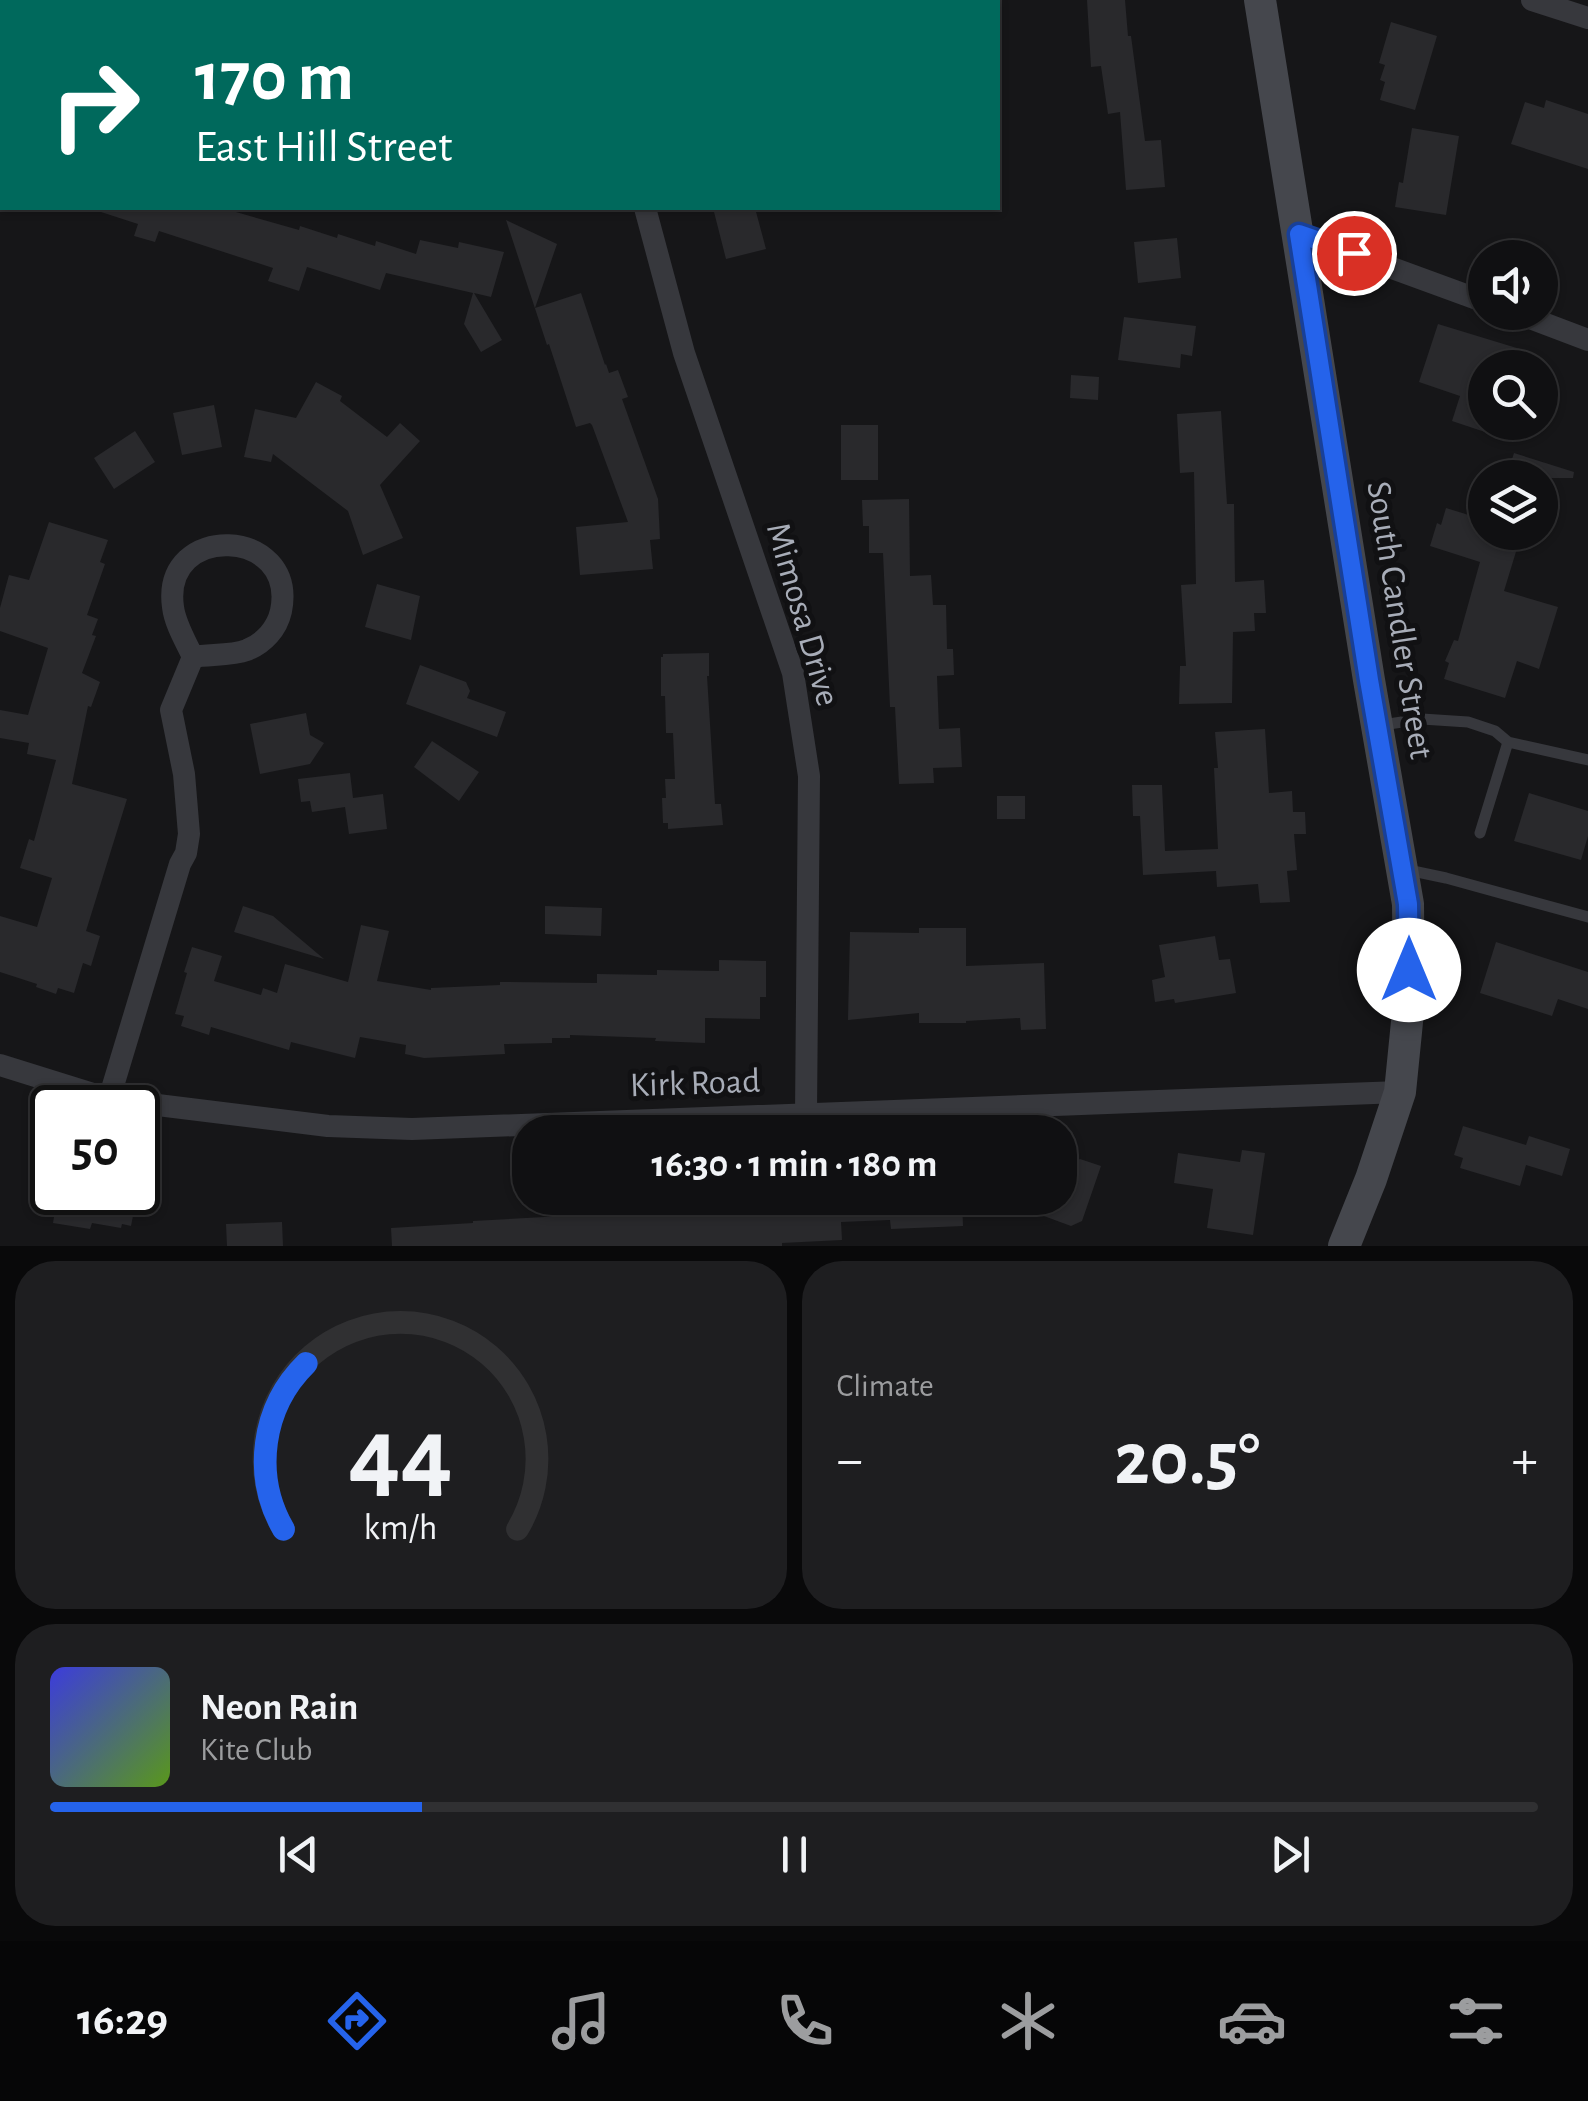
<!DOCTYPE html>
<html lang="en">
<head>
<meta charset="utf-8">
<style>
  body { margin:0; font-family:"Alegreya Sans",sans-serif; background:#1e1e20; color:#f1f3f6; height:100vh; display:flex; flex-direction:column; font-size:38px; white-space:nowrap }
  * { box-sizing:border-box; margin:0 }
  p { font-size:32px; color:#9c9d9f }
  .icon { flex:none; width:55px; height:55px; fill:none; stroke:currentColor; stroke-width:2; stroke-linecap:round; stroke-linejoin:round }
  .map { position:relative; height:1246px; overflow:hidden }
  .sheet { display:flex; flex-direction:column; gap:15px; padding:15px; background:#09090a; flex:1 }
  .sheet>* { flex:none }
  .top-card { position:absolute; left:0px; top:0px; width:1000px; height:210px; box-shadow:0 2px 8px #0004,0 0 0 2px #303032; background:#00695c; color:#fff; overflow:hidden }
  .controls { position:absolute; left:1468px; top:240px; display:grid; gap:20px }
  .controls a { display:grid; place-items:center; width:90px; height:90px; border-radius:50%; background:#101012; box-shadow:0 2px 8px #0004,0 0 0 2px #303032; font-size:50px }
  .speed { position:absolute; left:30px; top:1085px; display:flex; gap:20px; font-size:50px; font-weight:700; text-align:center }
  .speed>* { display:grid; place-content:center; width:130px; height:130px; border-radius:50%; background:#101012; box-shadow:0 2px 8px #0004,0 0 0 2px #303032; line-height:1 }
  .speed .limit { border:5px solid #111; border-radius:15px; background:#fff; color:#111 }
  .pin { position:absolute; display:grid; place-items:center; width:85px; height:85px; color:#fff; margin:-42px; border:5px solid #fff; border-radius:50%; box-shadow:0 2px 10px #0007 }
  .me { position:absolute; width:110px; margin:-55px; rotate:0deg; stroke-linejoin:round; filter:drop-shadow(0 0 8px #0008) }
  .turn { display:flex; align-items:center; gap:35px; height:210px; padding:0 30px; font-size:45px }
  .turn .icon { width:130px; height:130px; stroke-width:2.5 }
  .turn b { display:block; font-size:70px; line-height:85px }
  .big { font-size:75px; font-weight:700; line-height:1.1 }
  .sheet .card { flex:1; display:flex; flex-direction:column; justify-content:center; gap:15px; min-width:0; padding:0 35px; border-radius:40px; background:#1e1e20 }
  .sheet .dial { align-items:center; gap:0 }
  .dial svg { height:260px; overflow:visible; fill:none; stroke:#303032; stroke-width:7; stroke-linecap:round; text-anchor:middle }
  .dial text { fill:#f1f3f6; stroke:none }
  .song { display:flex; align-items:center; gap:30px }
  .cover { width:120px; height:120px; border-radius:15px; background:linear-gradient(135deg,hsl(240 70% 55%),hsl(90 70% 35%)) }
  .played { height:10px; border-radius:5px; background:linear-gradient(90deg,#2563eb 25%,#303032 25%) }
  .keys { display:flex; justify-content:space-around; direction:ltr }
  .heat { display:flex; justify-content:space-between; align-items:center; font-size:55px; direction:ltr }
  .sheet .tiles { flex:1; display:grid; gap:15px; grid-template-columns:1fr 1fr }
  .card:last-child { grid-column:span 2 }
  .trip { position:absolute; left:512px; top:1115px; width:565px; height:100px; border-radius:40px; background:#101012; box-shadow:0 2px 8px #0004,0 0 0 2px #303032; font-weight:700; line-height:100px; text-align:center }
  .tab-bar { display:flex; height:160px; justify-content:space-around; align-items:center; background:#060607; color:#9c9d9f }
  .tab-bar .icon { width:70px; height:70px }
  .tab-bar .on { color:#2563eb }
  .tab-bar b { font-size:45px; color:#f1f3f6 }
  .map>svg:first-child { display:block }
  .building { fill:#29292c }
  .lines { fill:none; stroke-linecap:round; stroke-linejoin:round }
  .service { stroke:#37383d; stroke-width:11 }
  .minor { stroke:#37383d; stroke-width:22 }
  .secondary { stroke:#45474d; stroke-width:32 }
  .route-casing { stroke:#184099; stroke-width:25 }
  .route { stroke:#2563eb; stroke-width:18 }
  .labels { text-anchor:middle; stroke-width:10; stroke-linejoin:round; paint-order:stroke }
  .street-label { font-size:35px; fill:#a8adb8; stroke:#111113 }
</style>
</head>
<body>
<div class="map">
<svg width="1588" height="1246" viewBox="0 0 1588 1246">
  <rect width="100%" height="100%" fill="#161618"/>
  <!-- building -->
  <path class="building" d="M 1087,0 L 1125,0 L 1128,36 L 1131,36 L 1145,141 L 1161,140 L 1165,187 L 1126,190 L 1120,112 L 1108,114 L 1101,66 L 1091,67 Z
    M 1391,22 L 1437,36 L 1415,110 L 1380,100 L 1385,82 L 1380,80 L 1385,65 L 1379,63 Z
    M 1546,100 L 1588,114 L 1588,169 L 1511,144 L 1525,102 L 1544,108 Z
    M 1412,128 L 1459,136 L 1446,215 L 1395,207 L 1399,182 L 1403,183 Z
    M 102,208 L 222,208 L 299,230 L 300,226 L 337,238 L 338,234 L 375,246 L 376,241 L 416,254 L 420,240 L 458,248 L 459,242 L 504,252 L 491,297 L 474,293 L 502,340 L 481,352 L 464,324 L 473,293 L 386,273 L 380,290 L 307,267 L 299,291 L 268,281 L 273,268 L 159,231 L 155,242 L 134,236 L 138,224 L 101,212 Z
    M 713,208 L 755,208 L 766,249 L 726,259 Z
    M 506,220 L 557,244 L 535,308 L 581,293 L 605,365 L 606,364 L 609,373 L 618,370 L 628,397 L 622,399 L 658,499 L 660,539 L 650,540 L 653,569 L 580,575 L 576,527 L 628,522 L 592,425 L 590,423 L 576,427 L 549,344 L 547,345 Z
    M 1177,238 L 1181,278 L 1138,283 L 1134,242 Z
    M 1124,317 L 1196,326 L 1192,356 L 1181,354 L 1180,368 L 1118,360 Z
    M 1438,324 L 1520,349 L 1514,368 L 1485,368 L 1485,432 L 1452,421 L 1460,396 L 1419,382 Z
    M 1071,375 L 1099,377 L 1098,400 L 1070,398 Z
    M 316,382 L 342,396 L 340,401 L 387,437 L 400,423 L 420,441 L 380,485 L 403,538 L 363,555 L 348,511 L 273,454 L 271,462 L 244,457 L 255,409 L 296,418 Z
    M 214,405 L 222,447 L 182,455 L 173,413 Z
    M 1221,411 L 1227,504 L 1234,504 L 1235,582 L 1264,580 L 1266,613 L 1254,613 L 1255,631 L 1233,632 L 1232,703 L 1179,704 L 1180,666 L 1186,666 L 1181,585 L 1196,584 L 1194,472 L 1180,473 L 1177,414 Z
    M 841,425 L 878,425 L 878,480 L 841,480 Z
    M 135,431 L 155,462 L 114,489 L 94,458 Z
    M 1514,453 L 1574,472 L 1573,478 L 1506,478 Z
    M 909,499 L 910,576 L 931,575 L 933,605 L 946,605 L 947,649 L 953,649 L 954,675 L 937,676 L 939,729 L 960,728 L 962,767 L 933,768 L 934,783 L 899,784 L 895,707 L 890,707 L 883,553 L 869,553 L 869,526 L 863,526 L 862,500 Z
    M 1446,508 L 1485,520 L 1485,532 L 1522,532 L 1504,591 L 1558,607 L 1539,669 L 1517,661 L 1505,698 L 1444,679 L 1449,663 L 1445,661 L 1454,640 L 1458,641 L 1480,562 L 1430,546 L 1437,523 L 1441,525 Z
    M 49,522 L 108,540 L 100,562 L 105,564 L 87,615 L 98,619 L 92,635 L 96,636 L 82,673 L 100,682 L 91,707 L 88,706 L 72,784 L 127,799 L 86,931 L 100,936 L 91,966 L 83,963 L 74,993 L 58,988 L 56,994 L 36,987 L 37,984 L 0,972 L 0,916 L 37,927 L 52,878 L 20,868 L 29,839 L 34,841 L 56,760 L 27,754 L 29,743 L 0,738 L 0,710 L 28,715 L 48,648 L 0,631 L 0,608 L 9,575 L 29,580 Z
    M 377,584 L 420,596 L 411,640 L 365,627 Z
    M 709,653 L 709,676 L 707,676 L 715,804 L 721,804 L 723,825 L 668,829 L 668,823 L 663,823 L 662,798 L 666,798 L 665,779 L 675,779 L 673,733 L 666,733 L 665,696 L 661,696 L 661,657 L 663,657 L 663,654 Z
    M 420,665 L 466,682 L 470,691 L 467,698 L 506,712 L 497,737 L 406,704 Z
    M 306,713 L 310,735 L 324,743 L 310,764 L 260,774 L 250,724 Z
    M 1265,729 L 1269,793 L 1292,791 L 1293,812 L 1305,812 L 1306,834 L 1294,834 L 1297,870 L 1287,871 L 1290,902 L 1260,903 L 1258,884 L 1217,887 L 1216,871 L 1143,875 L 1140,816 L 1133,816 L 1132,785 L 1162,785 L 1165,851 L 1218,849 L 1214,768 L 1218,768 L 1215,732 Z
    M 432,741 L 479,772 L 459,801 L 414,767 Z
    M 350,773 L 353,798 L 383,794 L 387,829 L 349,834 L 345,807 L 312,812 L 310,801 L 301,802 L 298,779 Z
    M 1529,793 L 1588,811 L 1588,836 L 1581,860 L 1514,841 Z
    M 997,796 L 1025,796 L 1025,819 L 997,819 Z
    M 243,906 L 273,916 L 324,959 L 234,932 Z
    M 545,906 L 602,908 L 601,936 L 545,934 Z
    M 361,925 L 389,931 L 377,981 L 431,990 L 431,988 L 500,985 L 500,982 L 597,983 L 597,974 L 657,975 L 657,970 L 719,971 L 719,960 L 766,961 L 766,997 L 760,997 L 760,1019 L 705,1018 L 705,1043 L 655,1041 L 656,1038 L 570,1035 L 570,1038 L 552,1038 L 552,1043 L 504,1044 L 505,1054 L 424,1058 L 405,1054 L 406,1045 L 360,1037 L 355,1058 L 291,1042 L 289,1050 L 211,1027 L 209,1035 L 181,1026 L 184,1016 L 175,1014 L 187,973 L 184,972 L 192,947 L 222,956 L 214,981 L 261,995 L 263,988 L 277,993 L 285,964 L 348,982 Z
    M 919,928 L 966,928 L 966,966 L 1044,963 L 1046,1029 L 1021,1030 L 1020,1018 L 966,1021 L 966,1023 L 919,1023 L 919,1013 L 848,1020 L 850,932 L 919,933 Z
    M 1215,936 L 1219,960 L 1230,959 L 1236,993 L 1175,1003 L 1174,999 L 1155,1002 L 1152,980 L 1165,977 L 1159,945 Z
    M 1496,942 L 1588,972 L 1588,1009 L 1558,999 L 1552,1016 L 1480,993 Z
    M 1463,1126 L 1526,1145 L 1529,1136 L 1570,1149 L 1562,1176 L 1526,1165 L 1520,1186 L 1460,1168 L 1463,1158 L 1454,1155 Z
    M 1242,1150 L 1265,1153 L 1253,1235 L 1207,1228 L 1213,1189 L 1174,1183 L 1178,1153 L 1240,1162 Z
    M 1080,1159 L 1101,1166 L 1082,1221 L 1071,1226 L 1000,1200 L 1000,1198 L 1060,1198 L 1060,1177 L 1067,1174 L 1069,1165 Z
    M 50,1192 L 102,1192 L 136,1201 L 131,1226 L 122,1224 L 121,1228 L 92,1223 L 90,1229 L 53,1223 L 54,1217 L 45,1216 Z
    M 808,1198 L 962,1198 L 963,1226 L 891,1229 L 890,1220 L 841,1222 L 842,1240 L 782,1243 L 782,1246 L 392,1246 L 391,1228 L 473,1223 L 473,1221 L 691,1209 L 692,1216 L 761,1214 L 761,1205 L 808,1204 Z
    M 282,1222 L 283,1246 L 227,1246 L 226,1224 Z"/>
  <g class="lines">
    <!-- service -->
    <path class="service" d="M 1382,725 L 1422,719 L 1468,722 L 1495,731 L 1508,742 L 1588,760
      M 1480,833 L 1508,742
      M 1408,870 L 1446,878 L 1588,917"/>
    <!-- minor -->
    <path class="minor" d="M 587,0 L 588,2
      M 1532,0 L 1588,18
      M 0,52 L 2,53
      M 645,208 L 684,353 L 793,673 L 809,776 L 806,1113
      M 1299,234 L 1485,302
      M 1514,312 L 1588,340
      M 0,1065 L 109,1099 L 328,1126 L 412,1129 L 1400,1092
      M 109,1099 L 180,864 L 186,853 L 189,834 L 184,774 L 171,710 L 193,657 C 210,654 231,656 247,650 C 264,643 277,629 281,611 C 298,527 161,521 173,607 C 175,624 186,642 193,657"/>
    <!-- secondary -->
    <path class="secondary" d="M 1260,0 L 1369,680 L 1408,904 L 1409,1002 L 1400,1092 L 1371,1179 L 1344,1246"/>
  </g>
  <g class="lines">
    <!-- route casing -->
    <g class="route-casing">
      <path id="route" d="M 1354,253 L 1299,234 L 1369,680 L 1408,904 L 1409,970"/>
    </g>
    <!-- route -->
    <use href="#route" class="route"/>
  </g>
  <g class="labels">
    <!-- street labels -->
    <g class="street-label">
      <text transform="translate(804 614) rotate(74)" y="12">Mimosa Drive</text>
      <text transform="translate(1401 620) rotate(81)" y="12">South Candler Street</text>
      <text transform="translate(695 1082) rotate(-2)" y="12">Kirk Road</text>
    </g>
  </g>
</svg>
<div class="controls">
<a><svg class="icon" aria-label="sound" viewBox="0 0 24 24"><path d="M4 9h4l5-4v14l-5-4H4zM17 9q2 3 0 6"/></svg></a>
<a><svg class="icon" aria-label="search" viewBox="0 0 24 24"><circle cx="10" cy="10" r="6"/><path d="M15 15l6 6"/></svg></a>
<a><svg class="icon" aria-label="layers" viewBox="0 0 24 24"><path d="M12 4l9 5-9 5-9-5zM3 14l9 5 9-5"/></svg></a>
</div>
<div class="speed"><div class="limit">50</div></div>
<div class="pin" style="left:1354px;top:253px;background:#d93025"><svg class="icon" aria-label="arrive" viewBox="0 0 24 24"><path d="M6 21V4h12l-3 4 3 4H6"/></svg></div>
<svg class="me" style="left:1409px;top:970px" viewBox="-20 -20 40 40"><circle r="19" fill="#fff"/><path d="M0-13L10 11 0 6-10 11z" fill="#2563eb"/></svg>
<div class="trip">16:30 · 1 min · 180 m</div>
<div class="top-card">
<div class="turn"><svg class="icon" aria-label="right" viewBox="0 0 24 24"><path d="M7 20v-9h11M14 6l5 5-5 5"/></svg><div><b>170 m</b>East Hill Street</div></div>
</div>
</div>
<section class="sheet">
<div class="tiles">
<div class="card dial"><svg viewBox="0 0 100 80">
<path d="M14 69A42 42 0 1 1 86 69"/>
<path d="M14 69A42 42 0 0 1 21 18" stroke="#2563eb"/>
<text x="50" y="56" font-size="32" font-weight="700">44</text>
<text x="50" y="72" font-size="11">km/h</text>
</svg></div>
<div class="card"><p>Climate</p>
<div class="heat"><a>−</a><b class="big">20.5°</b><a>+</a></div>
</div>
<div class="card">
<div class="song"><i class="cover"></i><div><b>Neon Rain</b><p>Kite Club</p></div></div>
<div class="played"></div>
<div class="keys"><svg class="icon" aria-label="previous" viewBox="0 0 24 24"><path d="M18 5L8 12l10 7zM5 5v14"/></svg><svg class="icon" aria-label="pause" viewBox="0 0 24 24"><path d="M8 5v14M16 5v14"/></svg><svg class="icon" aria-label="next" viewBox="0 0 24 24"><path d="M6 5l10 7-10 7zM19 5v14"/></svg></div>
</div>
</div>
</section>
<nav class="tab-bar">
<b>16:29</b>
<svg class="icon on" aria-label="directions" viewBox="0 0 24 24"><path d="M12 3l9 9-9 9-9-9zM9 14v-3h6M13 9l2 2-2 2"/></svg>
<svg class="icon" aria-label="music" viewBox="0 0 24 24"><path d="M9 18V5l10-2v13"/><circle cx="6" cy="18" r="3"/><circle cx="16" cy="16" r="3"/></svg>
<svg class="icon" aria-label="phone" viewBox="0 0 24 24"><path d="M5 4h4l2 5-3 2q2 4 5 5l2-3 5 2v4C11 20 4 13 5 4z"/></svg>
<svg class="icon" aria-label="climate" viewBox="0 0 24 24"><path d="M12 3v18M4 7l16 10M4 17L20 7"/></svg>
<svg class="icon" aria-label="car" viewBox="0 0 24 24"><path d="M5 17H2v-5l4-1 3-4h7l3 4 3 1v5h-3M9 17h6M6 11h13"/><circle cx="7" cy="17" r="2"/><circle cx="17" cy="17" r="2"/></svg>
<svg class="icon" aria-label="filters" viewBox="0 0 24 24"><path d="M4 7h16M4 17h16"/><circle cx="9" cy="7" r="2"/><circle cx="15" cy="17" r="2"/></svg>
</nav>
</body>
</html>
